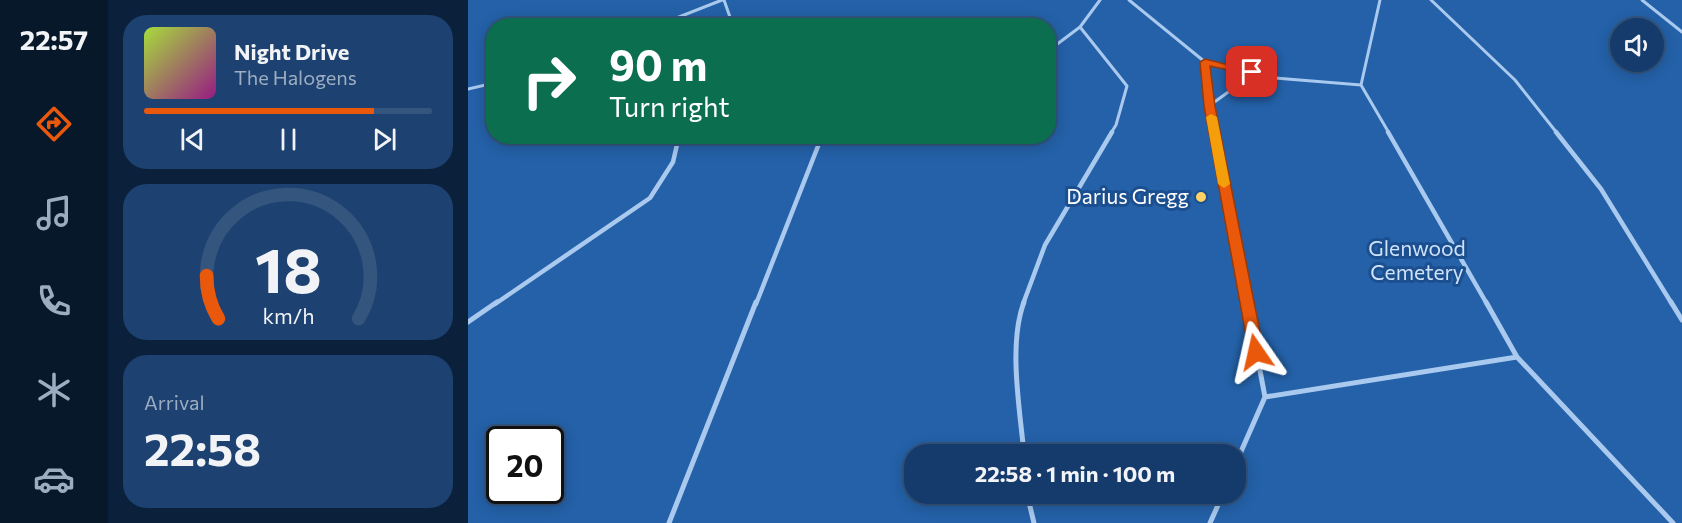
<!DOCTYPE html>
<html lang="en">
<head>
<meta charset="utf-8">
<style>
  body { margin:0; font-family:Commissioner,sans-serif; background:#1d4271; color:#f1f3f6; height:100vh; display:flex; flex-direction:column; font-size:22px; white-space:nowrap }
  * { box-sizing:border-box; margin:0 }
  p { font-size:20px; color:#9dadc1 }
  .icon { flex:none; width:33px; height:33px; fill:none; stroke:currentColor; stroke-width:2; stroke-linecap:round; stroke-linejoin:round }
  .map { position:relative; flex:1; overflow:hidden }
  .panel { display:flex; flex-direction:column; gap:15px; padding:15px; background:#0b203b; width:360px }
  .panel>* { flex:none }
  .guide { position:absolute; left:18px; top:18px; width:570px; height:126px; border-radius:24px; box-shadow:0 3px 15px #0003,0 0 0 2px #33557e; background:#0b6e4f; color:#fff; overflow:hidden }
  .controls { position:absolute; left:1142px; top:18px; display:grid; gap:12px }
  .controls a { display:grid; place-items:center; width:54px; height:54px; border-radius:50%; background:#143b6b; box-shadow:0 3px 15px #0003,0 0 0 2px #33557e; font-size:30px }
  .speed { position:absolute; left:18px; top:426px; display:flex; gap:12px; font-size:30px; font-weight:700; text-align:center }
  .speed>* { display:grid; place-content:center; width:78px; height:78px; border-radius:50%; background:#143b6b; box-shadow:0 3px 15px #0003,0 0 0 2px #33557e; line-height:1 }
  .speed .limit { border:3px solid #111; border-radius:9px; background:#fff; color:#111 }
  .pin { position:absolute; display:grid; place-items:center; width:51px; height:51px; color:#fff; margin:-26px; border-radius:12px; box-shadow:0 3px 9px #0006 }
  .me { position:absolute; width:66px; margin:-33px; rotate:349deg; stroke-linejoin:round; filter:drop-shadow(0 0 4px #0008) }
  .turn { display:flex; align-items:center; gap:21px; height:126px; padding:0 24px; font-size:27px }
  .turn .icon { width:78px; height:78px; stroke-width:2.5 }
  .turn b { display:block; font-size:42px; line-height:51px }
  .big { font-size:45px; font-weight:700; line-height:1.1 }
  .panel .widget { flex:1; display:flex; flex-direction:column; justify-content:center; gap:9px; min-width:0; padding:0 21px; border-radius:24px; background:#1d4271 }
  .panel .dial { align-items:center; gap:0 }
  .dial svg { height:156px; overflow:visible; fill:none; stroke:#33557e; stroke-width:7; stroke-linecap:round; text-anchor:middle }
  .dial text { fill:#f1f3f6; stroke:none }
  .song { display:flex; align-items:center; gap:18px }
  .cover { width:72px; height:72px; border-radius:9px; background:linear-gradient(135deg,hsl(80 70% 55%),hsl(310 70% 35%)) }
  .played { height:6px; border-radius:3px; background:linear-gradient(90deg,#ea580c 80%,#33557e 80%) }
  .keys { display:flex; justify-content:space-around; direction:ltr }
  .trip { position:absolute; left:436px; top:444px; width:342px; height:60px; border-radius:24px; background:#143b6b; box-shadow:0 3px 15px #0003,0 0 0 2px #33557e; font-weight:700; line-height:60px; text-align:center }
  main { display:flex; flex:1; min-height:0 }
  .menu { display:flex; flex-direction:column; width:108px; justify-content:space-around; align-items:center; background:#08182b; color:#9dadc1 }
  .menu .icon { width:42px; height:42px }
  .menu .on { color:#ea580c }
  .menu b { font-size:27px; color:#f1f3f6 }
  .map>svg:first-child { display:block }
  .green { fill:#2461a8; fill-rule:evenodd }
  .lines { fill:none; stroke-linecap:round; stroke-linejoin:round }
  .lane-far2 { stroke:#a9c9ee; stroke-width:3 }
  .lane-far1 { stroke:#a9c9ee; stroke-width:4.5 }
  .lane { stroke:#a9c9ee; stroke-width:5 }
  .route { fill:#ea580c; stroke:#983908; stroke-width:1.5 }
  .slow { fill:#f59e0b }
  .poi-dot { fill:#ffd166; stroke:#1b4f8f; stroke-width:2 }
  .labels { text-anchor:middle; stroke-width:6; stroke-linejoin:round; paint-order:stroke }
  .poi-label { font-size:21px; fill:#fff; stroke:#1b4f8f; text-anchor:end }
  .park-label { font-size:21px; fill:#cfe3fa; stroke:#1b4f8f }
</style>
</head>
<body>
<main>
<nav class="menu">
<b>22:57</b>
<svg class="icon on" aria-label="directions" viewBox="0 0 24 24"><path d="M12 3l9 9-9 9-9-9zM9 14v-3h6M13 9l2 2-2 2"/></svg>
<svg class="icon" aria-label="music" viewBox="0 0 24 24"><path d="M9 18V5l10-2v13"/><circle cx="6" cy="18" r="3"/><circle cx="16" cy="16" r="3"/></svg>
<svg class="icon" aria-label="phone" viewBox="0 0 24 24"><path d="M5 4h4l2 5-3 2q2 4 5 5l2-3 5 2v4C11 20 4 13 5 4z"/></svg>
<svg class="icon" aria-label="climate" viewBox="0 0 24 24"><path d="M12 3v18M4 7l16 10M4 17L20 7"/></svg>
<svg class="icon" aria-label="car" viewBox="0 0 24 24"><path d="M5 17H2v-5l4-1 3-4h7l3 4 3 1v5h-3M9 17h6M6 11h13"/><circle cx="7" cy="17" r="2"/><circle cx="17" cy="17" r="2"/></svg>
</nav>
<section class="panel">
<div class="widget">
<div class="song"><i class="cover"></i><div><b>Night Drive</b><p>The Halogens</p></div></div>
<div class="played"></div>
<div class="keys"><svg class="icon" aria-label="previous" viewBox="0 0 24 24"><path d="M18 5L8 12l10 7zM5 5v14"/></svg><svg class="icon" aria-label="pause" viewBox="0 0 24 24"><path d="M8 5v14M16 5v14"/></svg><svg class="icon" aria-label="next" viewBox="0 0 24 24"><path d="M6 5l10 7-10 7zM19 5v14"/></svg></div>
</div>
<div class="widget dial"><svg viewBox="0 0 100 80">
<path d="M14 69A42 42 0 1 1 86 69"/>
<path d="M14 69A42 42 0 0 1 8 47" stroke="#ea580c"/>
<text x="50" y="56" font-size="32" font-weight="700">18</text>
<text x="50" y="72" font-size="11">km/h</text>
</svg></div>
<div class="widget"><p>Arrival</p><b class="big">22:58</b></div>
</section>
<div class="map">
<svg width="1214" height="523" viewBox="0 0 1214 523">
  <rect width="100%" height="100%" fill="#1b4f8f"/>
  <!-- green -->
  <path class="green" d="M 0,0 L 1214,0 L 1214,523 L 0,523 ZM 26,26 L 580,26 L 580,136 L 26,136 ZM 1152,28 L 1185,28 L 1185,62 L 1152,62 ZM 32,440 L 82,440 L 82,490 L 32,490 ZM 447,454 L 768,454 L 768,494 L 447,494 Z"/>
  <g class="lines">
    <!-- lane-far2 -->
    <path class="lane-far2" d="M 256,0 L 263,20 L 261,26
      M 661,0 L 737,62 L 746,133
      M 912,0 L 893,85 L 921,133
      M 963,0 L 1047,80 L 1089,133
      M 1174,0 L 1214,32
      M 188,26 L 254,0
      M 612,27 L 659,86 L 648,125 L 643,133
      M 580,51 L 612,27 L 632,0
      M 737,62 L 802,76
      M 0,89 L 26,83
      M 741,106 L 774,82 L 807,78 L 893,85"/>
    <!-- lane-far1 -->
    <path class="lane-far1" d="M 746,132 L 779,304
      M 920,132 L 1019,304
      M 1088,132 L 1133,189 L 1204,304
      M 27,304 L 182,198 L 205,162 L 211,136
      M 288,304 L 354,136
      M 555,304 L 577,245 L 644,132"/>
    <!-- lane -->
    <path class="lane" d="M 556,302 C 540,344 552,410 556,454
      M 779,302 L 797,397
      M 1018,302 L 1049,357 L 1205,523
      M 1203,302 L 1214,320
      M 0,322 L 29,302
      M 768,463 L 797,397 L 1049,357
      M 559,494 L 566,523
      M 201,523 L 288,302
      M 742,523 L 755,494"/>
  </g>
  <!-- route -->
  <path class="route" d="M 737,59 L 789,72 L 784,75 L 742,66 L 747,106 L 796,352 L 794,356 L 788,358 L 783,356 L 781,352 L 736,106 L 732,62 Z"/>
  <!-- slow -->
  <path class="slow" d="M 743,114 L 749,117 L 762,184 L 756,188 L 750,184 L 738,117 Z"/>
  <!-- markers -->
  <circle class="poi-dot" cx="733" cy="197" r="6"/>
  <g class="labels">
    <!-- poi labels -->
    <g class="poi-label">
      <text x="721" y="204">Darius Gregg</text>
    </g>
    <!-- park labels -->
    <g class="park-label">
      <text x="949" y="256">Glenwood<tspan x="949" dy="24">Cemetery</tspan></text>
    </g>
  </g>
</svg>
<div class="controls">
<a><svg class="icon" aria-label="sound" viewBox="0 0 24 24"><path d="M4 9h4l5-4v14l-5-4H4zM17 9q2 3 0 6"/></svg></a>
</div>
<div class="speed"><div class="limit">20</div></div>
<div class="pin" style="left:784px;top:72px;background:#d93025"><svg class="icon" aria-label="arrive" viewBox="0 0 24 24"><path d="M6 21V4h12l-3 4 3 4H6"/></svg></div>
<svg class="me" style="left:788px;top:352px" viewBox="-20 -20 40 40"><path d="M0-17L14 15 0 8-14 15z" fill="#ea580c" stroke="#fff" stroke-width="4"/></svg>
<div class="trip">22:58 · 1 min · 100 m</div>
<div class="guide">
<div class="turn"><svg class="icon" aria-label="right" viewBox="0 0 24 24"><path d="M7 20v-9h11M14 6l5 5-5 5"/></svg><div><b>90 m</b>Turn right</div></div>
</div>
</div>
</main>
</body>
</html>
